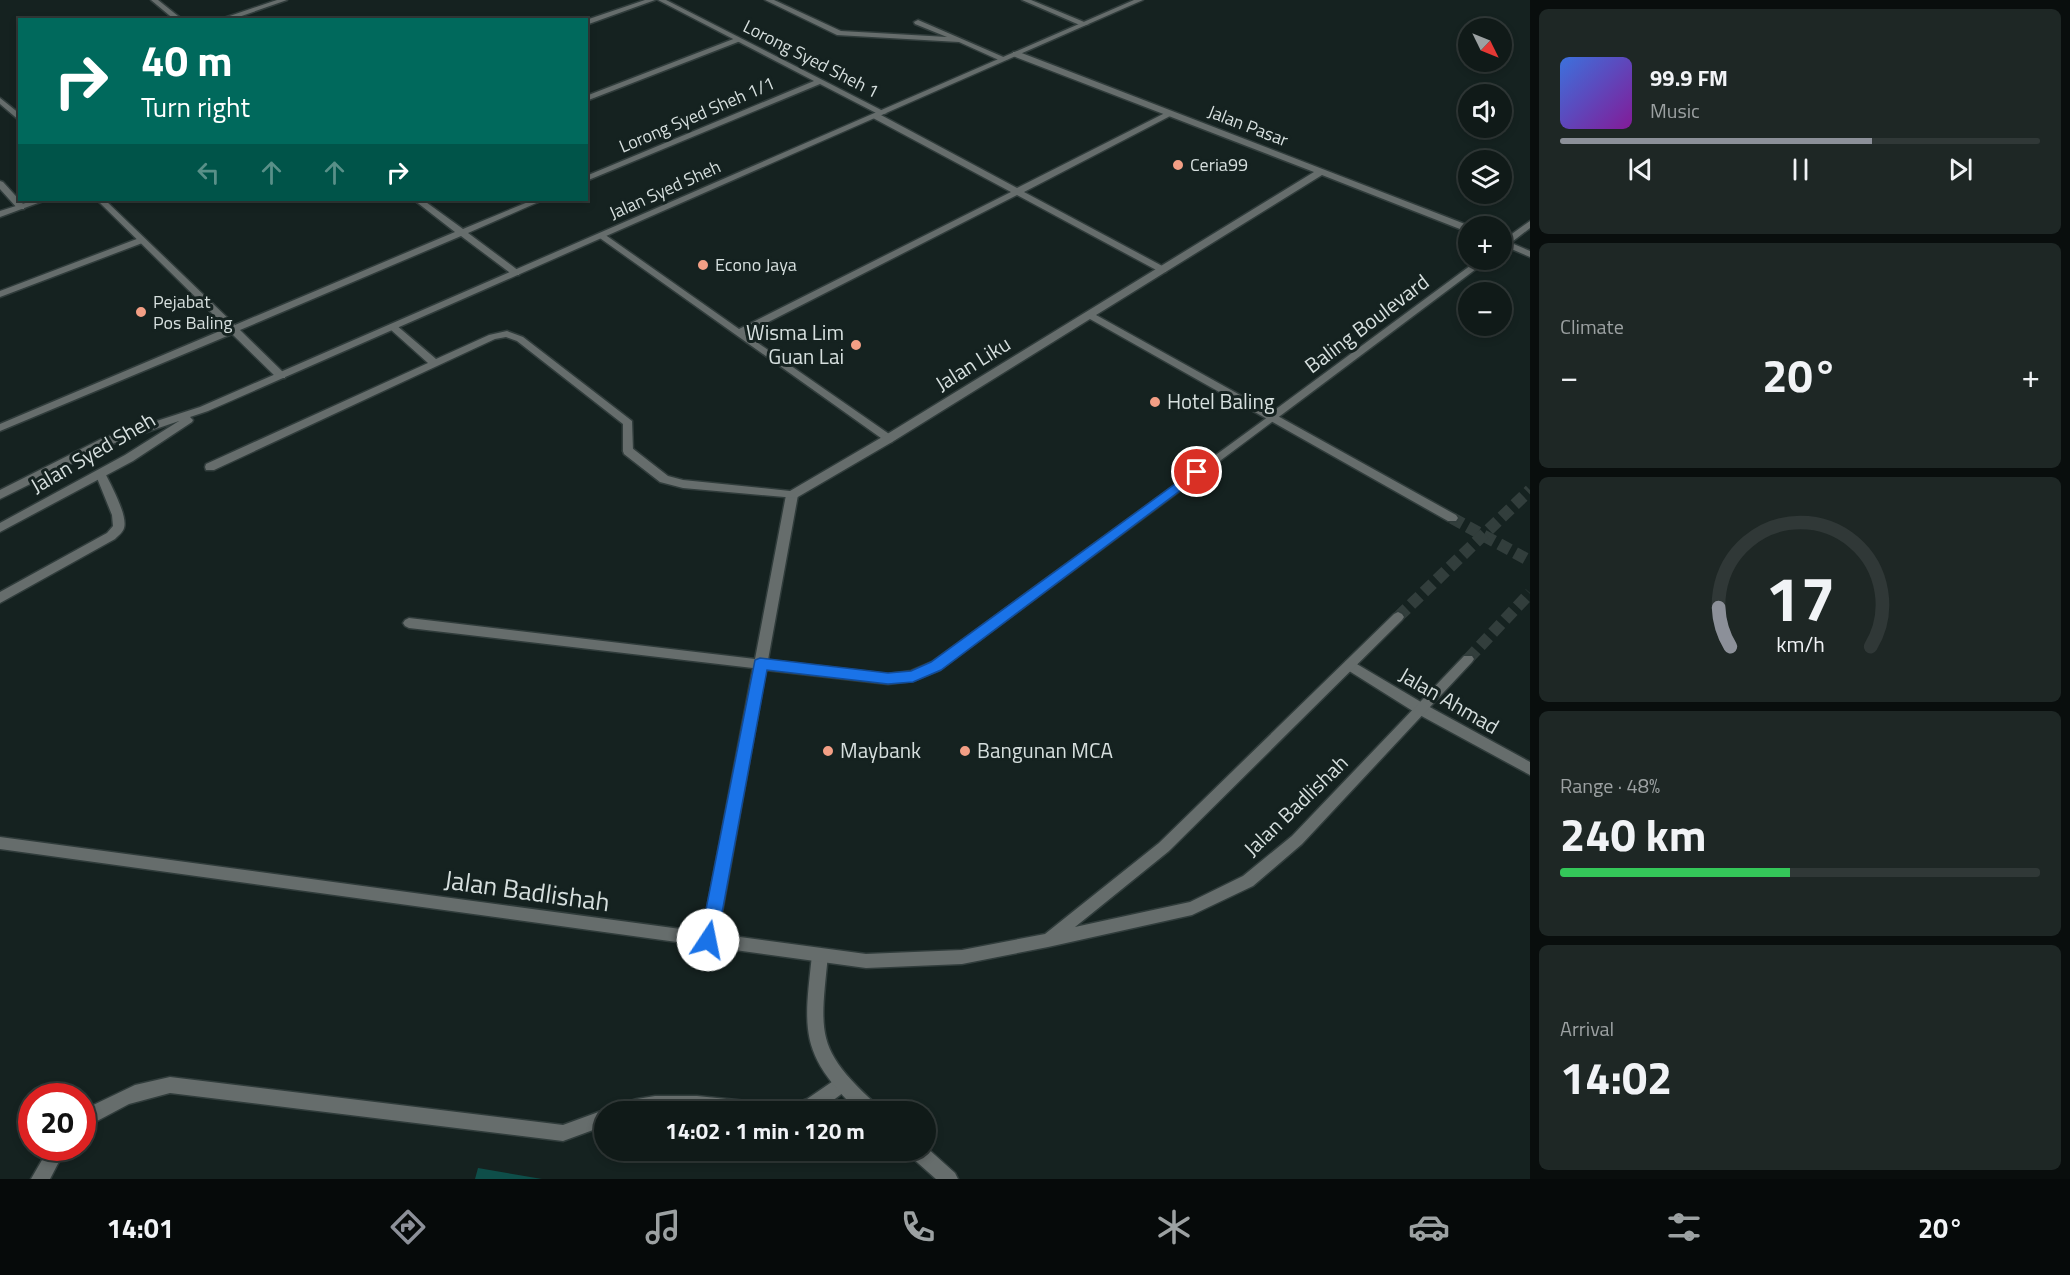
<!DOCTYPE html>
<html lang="en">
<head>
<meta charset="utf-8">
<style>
  body { margin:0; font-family:"Titillium Web",sans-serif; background:#1e2725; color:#f1f3f6; height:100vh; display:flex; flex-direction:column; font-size:22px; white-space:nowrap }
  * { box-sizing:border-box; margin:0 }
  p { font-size:20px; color:#9ca1a2 }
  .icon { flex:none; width:33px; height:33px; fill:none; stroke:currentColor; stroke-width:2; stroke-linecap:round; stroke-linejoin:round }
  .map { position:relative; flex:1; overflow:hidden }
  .sheet { display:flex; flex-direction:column; gap:9px; padding:9px; background:#090e0d; width:540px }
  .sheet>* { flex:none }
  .top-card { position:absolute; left:18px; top:18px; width:570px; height:183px; border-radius:0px; box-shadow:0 3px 9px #0003,0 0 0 2px #303837; background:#00695c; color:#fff; overflow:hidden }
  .needle { width:39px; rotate:133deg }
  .fabs { position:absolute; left:1458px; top:18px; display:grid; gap:12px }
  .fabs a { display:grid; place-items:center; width:54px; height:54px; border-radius:50%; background:#101a18; box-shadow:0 3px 9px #0003,0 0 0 2px #303837; font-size:30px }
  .speed { position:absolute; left:18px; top:1083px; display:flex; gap:12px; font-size:30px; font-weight:700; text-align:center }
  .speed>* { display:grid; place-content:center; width:78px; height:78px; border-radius:50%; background:#101a18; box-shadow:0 3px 9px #0003,0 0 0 2px #303837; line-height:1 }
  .speed .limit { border:9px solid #d22; background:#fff; color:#111 }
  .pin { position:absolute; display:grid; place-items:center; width:51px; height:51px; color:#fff; margin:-26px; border:3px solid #fff; border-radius:50%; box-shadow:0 2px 6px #0007 }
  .me { position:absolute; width:66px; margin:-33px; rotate:11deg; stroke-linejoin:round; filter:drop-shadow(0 0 4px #0008) }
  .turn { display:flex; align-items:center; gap:21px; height:126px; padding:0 24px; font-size:27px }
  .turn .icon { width:78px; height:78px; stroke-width:2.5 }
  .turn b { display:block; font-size:42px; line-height:51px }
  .lanes { display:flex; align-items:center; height:57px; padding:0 24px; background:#0003; justify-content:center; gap:30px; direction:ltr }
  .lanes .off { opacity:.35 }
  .big { font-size:45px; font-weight:700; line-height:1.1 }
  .sheet .widget { flex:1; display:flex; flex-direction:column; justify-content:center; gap:9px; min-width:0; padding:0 21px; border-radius:9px; background:#1e2725 }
  .sheet .dial { align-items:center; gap:0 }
  .dial svg { height:156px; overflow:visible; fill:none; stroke:#303837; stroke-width:7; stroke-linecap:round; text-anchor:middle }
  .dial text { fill:#f1f3f6; stroke:none }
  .song { display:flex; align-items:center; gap:18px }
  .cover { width:72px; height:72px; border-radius:9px; background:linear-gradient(135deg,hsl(220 70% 55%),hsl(290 70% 35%)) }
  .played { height:6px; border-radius:3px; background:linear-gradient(90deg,#8c9099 65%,#303837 65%) }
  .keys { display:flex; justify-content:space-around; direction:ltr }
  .heat { display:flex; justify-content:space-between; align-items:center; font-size:33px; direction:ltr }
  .charge { height:9px; border-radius:4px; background:linear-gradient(90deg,#34c759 48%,#303837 0) }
  .trip { position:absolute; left:594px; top:1101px; width:342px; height:60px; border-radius:30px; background:#101a18; box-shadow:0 3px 9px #0003,0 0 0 2px #303837; font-weight:700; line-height:60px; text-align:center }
  .menu { display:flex; height:96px; justify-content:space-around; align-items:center; background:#060a0a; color:#9ca1a2 }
  .menu .icon { width:42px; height:42px }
  .menu .active { color:#8c9099 }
  .menu b { font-size:27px; color:#f1f3f6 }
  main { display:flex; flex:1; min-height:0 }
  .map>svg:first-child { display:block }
  .green { fill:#0e4e49 }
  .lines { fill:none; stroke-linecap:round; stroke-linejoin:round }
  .minor-tunnel { stroke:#323e3c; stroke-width:12; stroke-dasharray:12 6; stroke-linecap:butt }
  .tertiary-tunnel { stroke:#323e3c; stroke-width:12; stroke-dasharray:12 6; stroke-linecap:butt }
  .service-casing { stroke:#303c3b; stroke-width:3 }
  .pedestrian-casing { stroke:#303c3b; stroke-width:3 }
  .minor-casing { stroke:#303c3b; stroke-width:3 }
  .tertiary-casing { stroke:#303c3b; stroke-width:3 }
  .service { fill:#666d6c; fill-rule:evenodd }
  .pedestrian { fill:#666d6c; fill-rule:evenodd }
  .minor { fill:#666d6c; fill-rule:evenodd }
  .tertiary { fill:#666d6c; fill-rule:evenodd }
  .route { fill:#1a73e8; stroke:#114b97; stroke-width:1.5 }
  .poi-dot { fill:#f39f85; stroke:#152220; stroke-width:2 }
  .labels { text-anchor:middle; stroke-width:6; stroke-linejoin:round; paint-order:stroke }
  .far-street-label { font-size:18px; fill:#d6dfde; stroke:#152220 }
  .far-poi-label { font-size:18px; fill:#d6dfde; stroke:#152220; text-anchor:start }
  .street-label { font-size:21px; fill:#d6dfde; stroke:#152220 }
  .poi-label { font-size:21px; fill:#d6dfde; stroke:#152220; text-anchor:start }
  .near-street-label { font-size:26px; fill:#d6dfde; stroke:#152220 }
</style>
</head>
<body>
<main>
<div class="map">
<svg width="1530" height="1179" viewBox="0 0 1530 1179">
  <rect width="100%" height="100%" fill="#152220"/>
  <!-- green -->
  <path class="green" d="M 478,1168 L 542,1179 L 475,1179 Z"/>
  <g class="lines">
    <!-- minor-tunnel -->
    <path class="minor-tunnel" d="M 1452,518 L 1530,561"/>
    <!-- tertiary-tunnel -->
    <path class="tertiary-tunnel" d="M 1398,617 L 1530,490
      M 1468,659 L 1530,593"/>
    <!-- service casing -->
    <g class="service-casing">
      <path id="service" d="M 765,0 L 774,0 L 841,31 L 947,37 L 915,24 L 914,22 L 918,20 L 1008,59 L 1001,61 L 959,42 L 837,35 Z
        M 1022,0 L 1031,0 L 1089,24 L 1082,26 Z
        M 736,38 L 743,40 L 586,101 L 586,96 Z
        M 1167,112 L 1174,114 L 1024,192 L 1166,268 L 1166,272 L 1160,272 L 1017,195 L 745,334 L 892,436 L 893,439 L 892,442 L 888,443 L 597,236 L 598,234 L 604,234 L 739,329 L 1011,192 L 873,118 L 873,114 L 879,114 L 1017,188 Z
        M 0,181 L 3,182 L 24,205 L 24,209 L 18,209 L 0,189 Z
        M 1530,221 L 1530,228 L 1508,245 L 1502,245 L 1502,241 Z
        M 142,237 L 146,240 L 145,242 L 0,297 L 0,291 Z
        M 393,324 L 396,325 L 436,359 L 489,335 L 507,331 L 523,337 L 632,421 L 633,451 L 628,455 L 623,451 L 623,424 L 517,341 L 506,337 L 495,339 L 214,470 L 206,470 L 205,467 L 206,464 L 428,363 L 390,329 L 390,325 Z
        M 1272,414 L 1277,417 L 1276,419 L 940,670 L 913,681 L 888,684 L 766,670 L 717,940 L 714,945 L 709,947 L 704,945 L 701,940 L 753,668 L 409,628 L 405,626 L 403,623 L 405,620 L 409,618 L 755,659 L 786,495 L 792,491 L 798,495 L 768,660 L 888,674 L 911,671 L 932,662 Z
        M 100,469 L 105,473 C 111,485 128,516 124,528 C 123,532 118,536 115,539 L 0,603 L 0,592 L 107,533 L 113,526 L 112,515 L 95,473 Z
        M 842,1075 L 848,1077 L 850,1083 L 848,1089 L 819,1111 L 788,1112 L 790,1106 L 807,1099 Z
        M 170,1077 L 563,1125 L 604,1110 L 608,1112 L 604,1112 L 604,1126 L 563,1141 L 170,1093 L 129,1104 L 82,1129 L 82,1111 L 87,1108 L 135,1085 Z
        M 655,1096 L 697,1096 L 776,1104 L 782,1106 L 784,1112 L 613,1112 L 615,1106 L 637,1099 Z
        M 49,1148 L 66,1148 L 50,1179 L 31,1179 Z"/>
    </g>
    <!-- pedestrian casing -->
    <g class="pedestrian-casing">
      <path id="pedestrian" d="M 1478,260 L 1488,260 L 1276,419 L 1268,419 L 1267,417 L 1268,415 Z"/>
    </g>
    <!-- minor casing -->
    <g class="minor-casing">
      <path id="minor" d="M 151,0 L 158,0 L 183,20 L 175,20 Z
        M 277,0 L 287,0 L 230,20 L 218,20 Z
        M 645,0 L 655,0 L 586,25 L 586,20 Z
        M 658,0 L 666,0 L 887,113 L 880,115 L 820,84 L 586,181 L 586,176 L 814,81 Z
        M 1013,52 L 1019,52 L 1470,226 L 1468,232 L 1465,231 L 1322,175 L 1096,315 L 1456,515 L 1458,518 L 1456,521 L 1448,521 L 1090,319 L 892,442 L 796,498 L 683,488 L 660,482 L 624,454 L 623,451 L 624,448 L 632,448 L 668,476 L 683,480 L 790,491 L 884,436 L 1314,172 L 1013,56 Z
        M 0,98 L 20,114 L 20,121 L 0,104 Z
        M 35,200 L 46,200 L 0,217 L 0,211 Z
        M 97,200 L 105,200 L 235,325 L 455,232 L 414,200 L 423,200 L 463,229 L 533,200 L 543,200 L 468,233 L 519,271 L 519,275 L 513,275 L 461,236 L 240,330 L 285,374 L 285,378 L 277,378 L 232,334 L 0,431 L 0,424 L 227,328 Z
        M 1502,239 L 1530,251 L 1530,257 L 1502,245 Z
        M 1350,660 L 1426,705 L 1530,762 L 1530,775 L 1416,713 L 1346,669 L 1344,665 L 1346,661 Z
        M 820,948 L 825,950 L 828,955 C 820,1035 815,1049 878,1106 L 880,1112 L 859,1112 L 856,1109 C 799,1053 804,1029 812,955 L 815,950 Z
        M 926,1147 L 955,1173 L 958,1179 L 936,1179 L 910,1156 L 908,1150 L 926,1150 Z"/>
    </g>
    <!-- tertiary casing -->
    <g class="tertiary-casing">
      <path id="tertiary" d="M 1134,0 L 1143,0 L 208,411 L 190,417 L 193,420 L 192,422 L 133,461 L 0,532 L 0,523 L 125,455 L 179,421 L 109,445 L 0,499 L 0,490 L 101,439 L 200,407 Z
        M 1398,612 L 1402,614 L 1404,617 L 1402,620 L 1169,851 L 1075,927 L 1190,902 L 1243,876 L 1292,836 L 1464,656 L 1472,656 L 1474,659 L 1472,662 L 1302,844 L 1253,886 L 1192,915 L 1048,947 L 962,964 L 866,968 L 0,849 L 0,837 L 866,954 L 962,950 L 1045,934 L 1159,843 L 1394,614 Z"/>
    </g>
    <!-- service -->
    <use href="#service" class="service"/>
    <!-- pedestrian -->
    <use href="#pedestrian" class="pedestrian"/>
    <!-- minor -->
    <use href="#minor" class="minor"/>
    <!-- tertiary -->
    <use href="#tertiary" class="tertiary"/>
  </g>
  <!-- route -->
  <path class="route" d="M 1197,468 L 1203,472 L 1201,475 L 941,670 L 913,682 L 888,684 L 767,670 L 717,940 L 714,946 L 708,948 L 702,946 L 700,940 L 755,660 L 760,658 L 888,673 L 911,671 L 931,662 Z"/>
  <!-- markers -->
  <g class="poi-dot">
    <circle cx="1178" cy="165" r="6"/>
    <circle cx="703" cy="265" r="6"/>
    <circle cx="141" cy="312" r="6"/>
    <circle cx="856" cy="345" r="6"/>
    <circle cx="1155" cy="402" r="6"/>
    <circle cx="828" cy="751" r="6"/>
    <circle cx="965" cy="751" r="6"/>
  </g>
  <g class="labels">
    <!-- far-street labels -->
    <g class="far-street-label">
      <text transform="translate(811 59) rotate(27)" y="6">Lorong Syed Sheh 1</text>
      <text transform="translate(697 115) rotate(-23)" y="6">Lorong Syed Sheh 1/1</text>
      <text transform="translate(1248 126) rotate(21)" y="6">Jalan Pasar</text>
      <text transform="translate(665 190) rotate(-24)" y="6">Jalan Syed Sheh</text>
    </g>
    <!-- far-poi labels -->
    <g class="far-poi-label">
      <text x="1190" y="171">Ceria99</text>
      <text x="715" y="271">Econo Jaya</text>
      <text x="153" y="308">Pejabat<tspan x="153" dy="21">Pos Baling</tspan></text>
    </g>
    <!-- street labels -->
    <g class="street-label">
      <text transform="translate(1367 324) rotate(-37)" y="7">Baling Boulevard</text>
      <text transform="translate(973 364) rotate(-32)" y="7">Jalan Liku</text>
      <text transform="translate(93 453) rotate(-30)" y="7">Jalan Syed Sheh</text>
      <text transform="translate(1449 701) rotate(30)" y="7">Jalan Ahmad</text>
      <text transform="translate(1296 806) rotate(-44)" y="7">Jalan Badlishah</text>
    </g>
    <!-- poi labels -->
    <g class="poi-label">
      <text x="844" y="340" text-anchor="end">Wisma Lim<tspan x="844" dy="24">Guan Lai</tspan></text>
      <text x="1167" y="409">Hotel Baling</text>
      <text x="840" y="758">Maybank</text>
      <text x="977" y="758">Bangunan MCA</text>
    </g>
    <!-- near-street labels -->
    <g class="near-street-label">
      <text transform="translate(527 891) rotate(8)" y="9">Jalan Badlishah</text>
    </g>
  </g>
</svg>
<div class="fabs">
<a><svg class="needle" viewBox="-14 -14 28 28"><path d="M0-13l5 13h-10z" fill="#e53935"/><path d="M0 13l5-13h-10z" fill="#9ca1a2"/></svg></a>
<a><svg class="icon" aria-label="sound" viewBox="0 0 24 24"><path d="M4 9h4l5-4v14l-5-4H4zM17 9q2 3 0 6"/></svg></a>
<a><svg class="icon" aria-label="layers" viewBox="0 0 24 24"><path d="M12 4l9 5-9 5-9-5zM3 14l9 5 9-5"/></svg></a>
<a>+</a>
<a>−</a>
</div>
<div class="speed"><div class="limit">20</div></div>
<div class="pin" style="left:1197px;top:472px;background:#d93025"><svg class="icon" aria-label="arrive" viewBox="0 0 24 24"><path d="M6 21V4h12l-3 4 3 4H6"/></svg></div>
<svg class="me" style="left:708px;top:940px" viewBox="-20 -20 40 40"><circle r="19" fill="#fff"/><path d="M0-13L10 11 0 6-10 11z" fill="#1a73e8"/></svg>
<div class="trip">14:02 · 1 min · 120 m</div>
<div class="top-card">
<div class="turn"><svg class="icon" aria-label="right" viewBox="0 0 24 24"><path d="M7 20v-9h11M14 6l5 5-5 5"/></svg><div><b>40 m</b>Turn right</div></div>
<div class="lanes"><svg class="icon off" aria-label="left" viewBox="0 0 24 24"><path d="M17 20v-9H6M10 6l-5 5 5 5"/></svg><svg class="icon off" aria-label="ahead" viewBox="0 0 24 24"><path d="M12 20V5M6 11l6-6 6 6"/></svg><svg class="icon off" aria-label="ahead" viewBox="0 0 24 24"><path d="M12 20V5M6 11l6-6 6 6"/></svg><svg class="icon" aria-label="right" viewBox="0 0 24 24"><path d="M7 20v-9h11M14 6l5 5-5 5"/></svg></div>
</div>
</div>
<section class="sheet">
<div class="widget">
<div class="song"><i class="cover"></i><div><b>99.9 FM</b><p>Music</p></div></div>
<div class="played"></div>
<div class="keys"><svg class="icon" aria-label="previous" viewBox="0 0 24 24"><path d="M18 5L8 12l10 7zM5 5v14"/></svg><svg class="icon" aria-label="pause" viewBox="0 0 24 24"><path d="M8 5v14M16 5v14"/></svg><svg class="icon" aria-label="next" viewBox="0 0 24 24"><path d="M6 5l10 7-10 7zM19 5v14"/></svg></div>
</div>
<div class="widget"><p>Climate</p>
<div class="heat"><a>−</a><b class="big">20°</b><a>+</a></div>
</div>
<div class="widget dial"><svg viewBox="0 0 100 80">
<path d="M14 69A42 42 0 1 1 86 69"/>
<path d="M14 69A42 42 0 0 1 8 49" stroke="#8c9099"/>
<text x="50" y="56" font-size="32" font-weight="700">17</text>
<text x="50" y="72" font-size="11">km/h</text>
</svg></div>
<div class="widget"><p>Range · 48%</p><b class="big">240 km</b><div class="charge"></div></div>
<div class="widget"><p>Arrival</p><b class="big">14:02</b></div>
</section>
</main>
<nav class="menu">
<b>14:01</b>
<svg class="icon active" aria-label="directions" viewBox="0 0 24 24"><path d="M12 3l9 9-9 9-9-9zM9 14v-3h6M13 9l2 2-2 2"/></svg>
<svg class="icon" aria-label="music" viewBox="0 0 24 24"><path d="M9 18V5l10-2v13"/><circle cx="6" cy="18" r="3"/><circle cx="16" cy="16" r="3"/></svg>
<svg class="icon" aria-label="phone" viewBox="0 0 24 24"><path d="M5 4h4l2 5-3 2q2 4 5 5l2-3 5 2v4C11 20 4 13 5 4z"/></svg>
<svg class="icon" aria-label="climate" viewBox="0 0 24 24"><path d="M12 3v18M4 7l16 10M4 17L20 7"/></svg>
<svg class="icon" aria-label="car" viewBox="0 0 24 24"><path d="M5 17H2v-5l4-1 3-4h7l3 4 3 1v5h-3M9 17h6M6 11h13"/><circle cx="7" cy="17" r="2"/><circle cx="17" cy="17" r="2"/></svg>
<svg class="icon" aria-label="filters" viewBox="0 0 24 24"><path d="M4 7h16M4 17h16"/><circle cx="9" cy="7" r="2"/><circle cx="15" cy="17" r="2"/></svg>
<b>20°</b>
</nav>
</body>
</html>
